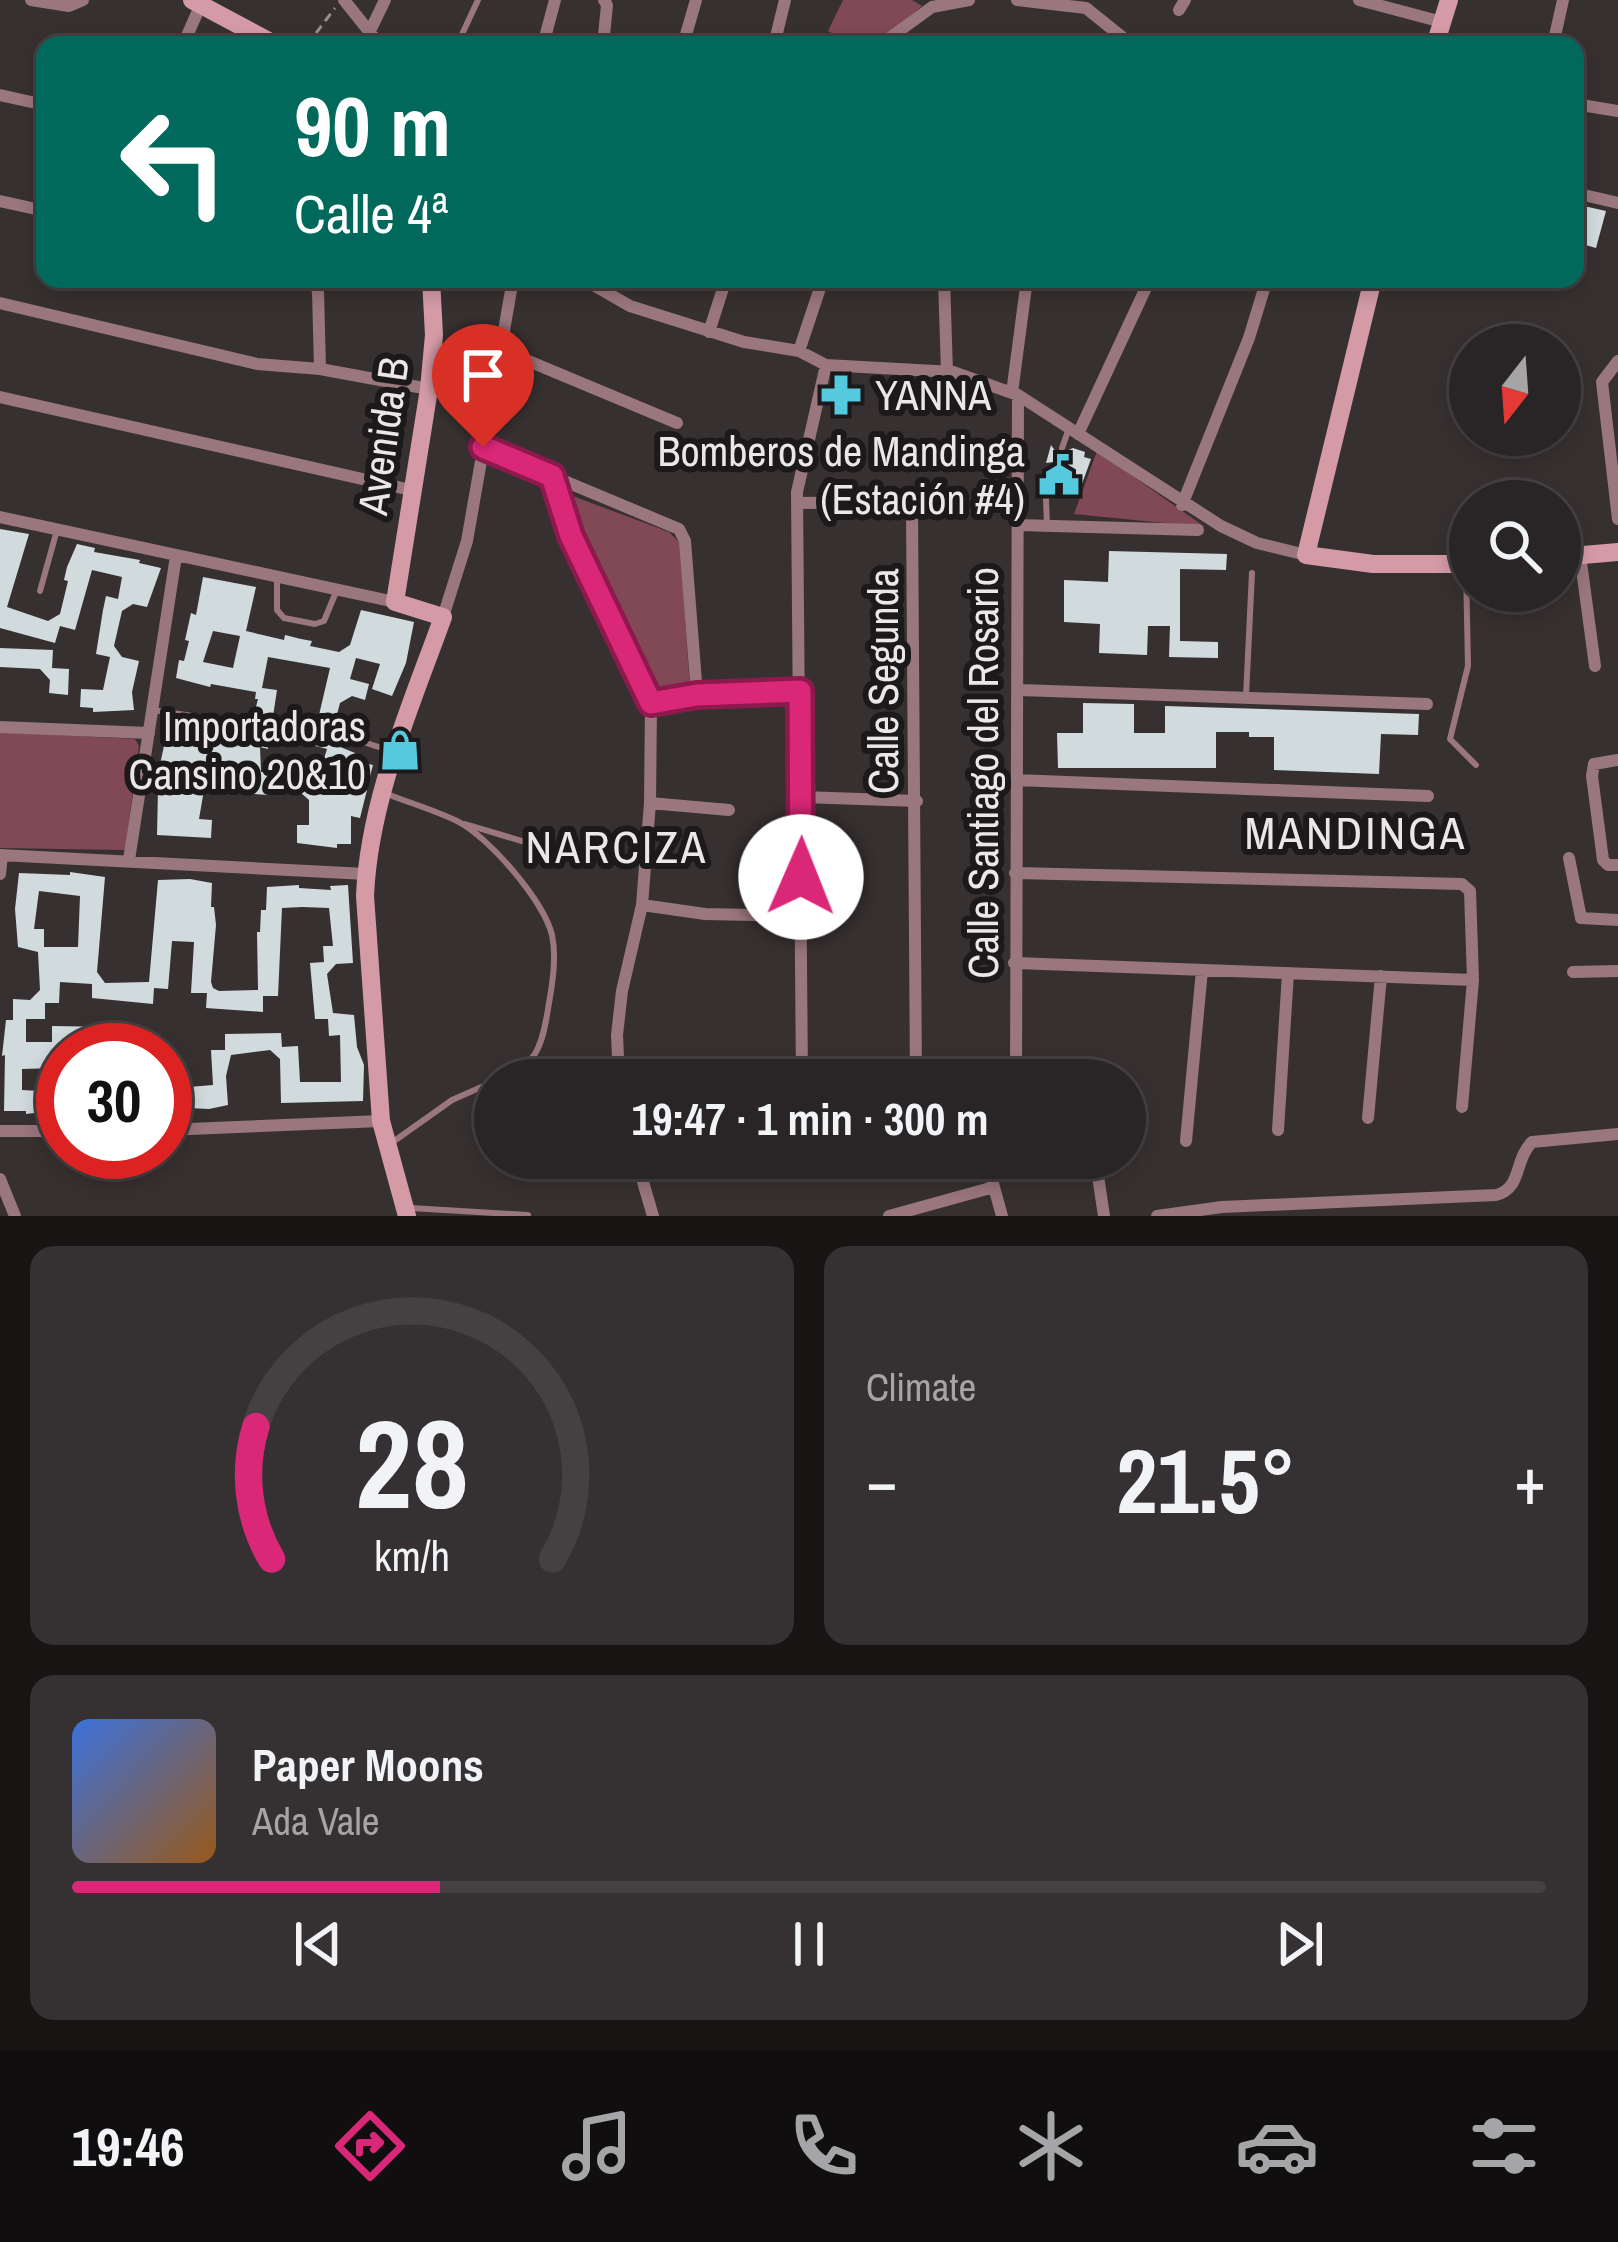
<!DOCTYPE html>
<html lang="en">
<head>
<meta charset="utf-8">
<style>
  body { margin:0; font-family:"Archivo Narrow",sans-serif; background:#353032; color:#f1f3f6; height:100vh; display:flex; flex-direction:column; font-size:45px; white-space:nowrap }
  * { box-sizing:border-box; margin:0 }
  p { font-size:39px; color:#a5a4a7 }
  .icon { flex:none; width:66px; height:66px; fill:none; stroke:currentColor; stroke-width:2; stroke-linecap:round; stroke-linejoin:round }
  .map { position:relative; height:1216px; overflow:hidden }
  .sheet { display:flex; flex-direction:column; gap:30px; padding:30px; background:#171414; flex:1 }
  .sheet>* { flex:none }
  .guide { position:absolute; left:36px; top:36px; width:1548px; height:252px; border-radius:24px; box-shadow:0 6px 18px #0003,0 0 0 3px #454142; background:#00695c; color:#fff; overflow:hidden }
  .needle { width:78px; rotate:197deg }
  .tools { position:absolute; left:1449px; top:324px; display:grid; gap:24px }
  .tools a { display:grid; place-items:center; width:132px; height:132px; border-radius:50%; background:#292425; box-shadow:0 6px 18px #0003,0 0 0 3px #454142; font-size:60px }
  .speed { position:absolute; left:36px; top:1023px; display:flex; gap:24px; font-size:60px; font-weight:700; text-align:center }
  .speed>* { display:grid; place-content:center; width:156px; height:156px; border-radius:50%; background:#292425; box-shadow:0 6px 18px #0003,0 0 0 3px #454142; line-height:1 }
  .speed .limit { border:18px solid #d22; background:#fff; color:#111 }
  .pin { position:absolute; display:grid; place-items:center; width:102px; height:102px; color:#fff; margin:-123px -51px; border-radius:50% 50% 50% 0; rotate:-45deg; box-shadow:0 0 12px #0007 }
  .pin .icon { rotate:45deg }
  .me { position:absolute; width:132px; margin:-66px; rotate:1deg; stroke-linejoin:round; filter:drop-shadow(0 0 9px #0008) }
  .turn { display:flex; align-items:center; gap:42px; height:252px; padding:0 60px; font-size:54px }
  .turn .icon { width:156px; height:156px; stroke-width:2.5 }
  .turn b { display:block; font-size:84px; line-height:102px }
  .big { font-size:90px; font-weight:800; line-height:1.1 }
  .sheet .tile { flex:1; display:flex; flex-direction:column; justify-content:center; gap:18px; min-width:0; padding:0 42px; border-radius:24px; background:#353032 }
  .sheet .dial { align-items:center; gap:0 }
  .dial svg { height:312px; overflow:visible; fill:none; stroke:#454142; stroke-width:7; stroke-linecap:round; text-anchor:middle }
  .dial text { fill:#f1f3f6; stroke:none }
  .song { display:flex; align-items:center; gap:36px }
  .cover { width:144px; height:144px; border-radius:18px; background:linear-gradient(135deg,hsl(220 70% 55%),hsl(30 70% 35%)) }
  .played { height:12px; border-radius:6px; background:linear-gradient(90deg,#db2777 25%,#454142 25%) }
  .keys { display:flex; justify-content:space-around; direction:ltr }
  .heat { display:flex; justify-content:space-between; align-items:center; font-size:66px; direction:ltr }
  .sheet .tiles { flex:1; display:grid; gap:30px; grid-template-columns:1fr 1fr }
  .tile:last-child { grid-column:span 2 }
  .trip { position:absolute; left:474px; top:1059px; width:672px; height:120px; border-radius:60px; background:#292425; box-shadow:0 6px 18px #0003,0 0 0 3px #454142; font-weight:800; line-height:120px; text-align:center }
  .menu { display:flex; height:192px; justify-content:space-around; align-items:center; background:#100e0f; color:#a5a4a7 }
  .menu .icon { width:84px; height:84px }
  .menu .selected { color:#db2777 }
  .menu b { font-size:54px; color:#f1f3f6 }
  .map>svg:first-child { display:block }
  .green { fill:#814855 }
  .building { fill:#d1dadd; fill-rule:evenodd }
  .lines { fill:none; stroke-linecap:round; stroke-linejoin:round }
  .path { stroke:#958f90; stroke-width:3; stroke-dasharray:9 6; stroke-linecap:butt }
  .lane { stroke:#9a767d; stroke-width:6 }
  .street { stroke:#9a767d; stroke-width:12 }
  .secondary { stroke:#d49ba7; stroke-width:18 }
  .route-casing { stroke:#8e194d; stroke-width:30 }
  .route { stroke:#db2777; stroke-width:21 }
  .labels { text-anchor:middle; stroke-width:12; stroke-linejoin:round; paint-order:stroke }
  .poi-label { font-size:42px; fill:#ebe6e7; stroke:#1c191a; text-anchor:end }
  .street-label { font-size:42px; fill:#ebe6e7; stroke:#1c191a }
  .neighbourhood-label { font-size:45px; letter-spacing:3px; fill:#ebe6e7; stroke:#1c191a }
</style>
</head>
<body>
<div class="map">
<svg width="1618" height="1216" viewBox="0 0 1618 1216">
  <rect width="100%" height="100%" fill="#373031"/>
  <!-- green -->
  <path class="green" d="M 843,0 L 912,0 L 922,6 C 883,37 877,58 828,31 Z
    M 1097,451 L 1205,527 L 1074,514 Z
    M 570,495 L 669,532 L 680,543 L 690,690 L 656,692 L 577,529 Z
    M 0,732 L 135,739 L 139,746 L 125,850 L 0,848 Z"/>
  <!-- building -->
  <path class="building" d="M 1575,204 L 1606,211 L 1596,248 L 1575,242 Z
    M 1051,445 L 1058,455 L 1073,448 L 1085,452 L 1084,457 L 1091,459 L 1078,495 L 1061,492 L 1067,470 L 1061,461 L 1046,463 Z
    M 0,529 L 29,534 L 7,607 L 48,621 L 60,614 L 68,581 L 64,580 L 67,567 L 77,544 L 95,548 L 94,552 L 140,560 L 139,563 L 161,568 L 147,607 L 133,604 L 122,611 L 114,646 L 122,657 L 139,661 L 132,692 L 134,710 L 93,712 L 93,708 L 80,707 L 81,689 L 103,690 L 110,657 L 96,654 L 103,610 L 106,596 L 118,599 L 122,577 L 92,570 L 75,630 L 60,626 L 55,643 L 0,628 Z
    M 1109,551 L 1227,554 L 1226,570 L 1180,569 L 1180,641 L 1218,642 L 1218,658 L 1169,657 L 1170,626 L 1148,626 L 1147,655 L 1099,653 L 1100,624 L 1064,622 L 1064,580 L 1108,582 Z
    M 203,577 L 256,587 L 246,631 L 284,640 L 285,635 L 301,639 L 312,641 L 310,646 L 339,652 L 350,645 L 361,610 L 414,622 L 406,663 L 392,696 L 372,689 L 380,664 L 356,658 L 350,679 L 369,684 L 365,700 L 352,696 L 340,703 L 331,737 L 335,738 L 333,744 L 355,753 L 353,761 L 373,765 L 370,776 L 323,762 L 327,749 L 312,745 L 330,668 L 268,657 L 262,688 L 277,690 L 268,749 L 260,747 L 261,772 L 312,774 L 311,788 L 367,790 L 360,818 L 351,816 L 351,844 L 337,844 L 337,848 L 297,843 L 297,825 L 309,825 L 309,800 L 300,792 L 268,790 L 268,795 L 242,793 L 242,789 L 204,790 L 199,819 L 212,820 L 211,838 L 157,835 L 158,789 L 155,788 L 168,727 L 240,741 L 248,739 L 258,699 L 255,699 L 256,692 L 250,691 L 211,684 L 210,687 L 176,678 L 179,660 L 184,661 L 189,641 L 185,640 L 191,613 L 196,615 ZM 213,631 L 240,636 L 233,668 L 203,662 Z
    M 0,648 L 53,650 L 52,668 L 69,669 L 68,695 L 49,693 L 50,680 L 40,669 L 0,667 Z
    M 1083,703 L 1134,704 L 1134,733 L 1165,733 L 1165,706 L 1419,714 L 1418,735 L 1381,734 L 1379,774 L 1274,770 L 1274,737 L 1249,737 L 1249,732 L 1216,732 L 1216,768 L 1058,768 L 1057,733 L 1083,733 Z
    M 70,872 L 105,877 L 97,972 L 105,983 L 149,982 L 158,880 L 190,879 L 212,883 L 211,907 L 214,907 L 216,925 L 211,982 L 213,988 L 219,991 L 258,990 L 257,932 L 260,932 L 261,910 L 266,910 L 267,887 L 299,885 L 299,888 L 331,890 L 330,886 L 348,885 L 353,963 L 336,964 L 327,974 L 333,1013 L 354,1015 L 357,1047 L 364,1065 L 363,1101 L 281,1103 L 280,1059 L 270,1050 L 231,1055 L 226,1076 L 228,1105 L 209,1109 L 165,1107 L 165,1089 L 213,1085 L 211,1050 L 225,1050 L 225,1034 L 281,1033 L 282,1047 L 298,1046 L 300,1082 L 341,1082 L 340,1035 L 329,1036 L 328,1019 L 315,1019 L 310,963 L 324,962 L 323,946 L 333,946 L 329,908 L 302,907 L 282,908 L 278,996 L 263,996 L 263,1012 L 206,1008 L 207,993 L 191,993 L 194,942 L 172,941 L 168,989 L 154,988 L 153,1004 L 92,998 L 92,984 L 60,982 L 59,1003 L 45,1003 L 45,1019 L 26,1019 L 26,1042 L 52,1042 L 52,1026 L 112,1027 L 112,1046 L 67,1044 L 57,1054 L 58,1068 L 22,1069 L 22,1090 L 58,1092 L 58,1110 L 26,1114 L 26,1111 L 4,1111 L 5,1055 L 2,1056 L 6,1020 L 13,1020 L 13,999 L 30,1000 L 40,990 L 38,952 L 18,947 L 15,909 L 19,873 L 70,875 ZM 39,891 L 80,896 L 78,947 L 44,947 L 44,929 L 34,929 Z"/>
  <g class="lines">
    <!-- path -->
    <path class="path" d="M 307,45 L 335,8"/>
    <!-- lane -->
    <path class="lane" d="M 457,45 L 478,0
      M 1062,448 L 1068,431
      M 1047,526 L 1046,499 L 1056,467
      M 1466,568 L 1468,666 L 1450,739 L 1476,765
      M 277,578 L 277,610 L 284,618 L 315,624 L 324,621 L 336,592
      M 40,591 L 57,530
      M 1246,696 L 1252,573
      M 153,710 L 225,721
      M 348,737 L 391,751
      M 387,794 C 410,803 434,810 457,821 C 488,836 544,901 552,935 C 557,958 552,986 548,1009 C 542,1047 536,1066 499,1080
      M 465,824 L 565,854
      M 390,1144 L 452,1100 L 495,1081
      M 411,1208 L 528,1215"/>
    <!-- street -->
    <path class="street" d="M 31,0 L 69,6 L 83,0
      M 344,0 L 380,45
      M 1017,0 L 1086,8 L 1132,45
      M 1359,0 L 1442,22
      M 1179,10 L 1185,0
      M 370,31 L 385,0
      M 183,45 L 201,4
      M 543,45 L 555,0
      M 603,45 L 607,5 L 604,0
      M 683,45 L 696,0
      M 774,45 L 785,0
      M 880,45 L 932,7 L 969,0
      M 1553,45 L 1563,0
      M 0,95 L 45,105
      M 1575,104 L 1618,111
      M 1575,193 L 1618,203
      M 0,201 L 45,211
      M 312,279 L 318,291 L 320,369
      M 583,279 L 630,306 L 744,342 L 799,351 L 826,365 L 953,372 L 1018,395 L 1221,526 L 1257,543 L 1306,555
      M 944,279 L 947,372
      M 0,303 L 257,364 L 320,369 L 429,389
      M 709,332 L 726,279
      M 502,350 L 677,423
      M 799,351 L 823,279
      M 1618,361 L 1602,382 L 1618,519
      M 1012,393 L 1027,279
      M 0,397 L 411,490
      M 1078,434 L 1150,279
      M 483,447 L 679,529 L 685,541 L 697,695
      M 552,476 L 571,536 L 651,703 L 650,803 L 642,905 L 622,991 L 617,1035 L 619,1080
      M 797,503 L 902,502 L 912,509 L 916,1080
      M 1182,505 L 1249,338 L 1267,279
      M 0,517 L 395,602
      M 1017,525 L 1198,530
      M 1580,555 L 1595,666
      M 443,617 L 467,541 L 513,279
      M 1020,690 L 1427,704
      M 651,703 L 697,695 L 800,690
      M 0,727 L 149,733
      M 1618,760 L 1594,764 L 1592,776 L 1603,860 L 1608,865 L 1618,865
      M 1015,780 L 1428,796
      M 802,797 L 917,801
      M 650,803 L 729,810
      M 0,855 L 366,874
      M 1569,858 L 1581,918 L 1618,920
      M 129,860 L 176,556
      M 1015,873 L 1462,884 L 1470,891 L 1473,980 L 1462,1107
      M 0,874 L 2,855
      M 642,905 L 705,914 L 800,916
      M 1014,963 L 1473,980
      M 1573,972 L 1618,971
      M 802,1080 L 797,492 L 826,365
      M 1016,1080 L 1018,395
      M 1368,1118 L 1381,976
      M 165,1130 L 381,1121
      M 1278,1130 L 1288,973
      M 0,1131 L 63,1131
      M 1186,1141 L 1202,970
      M 636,1158 L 653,1216
      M 986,1158 L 1002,1216
      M 1096,1163 L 1104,1216
      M 0,1179 L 15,1216
      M 889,1216 L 994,1187
      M 1157,1216 L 1222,1207 L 1496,1195 C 1522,1189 1514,1160 1532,1142 L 1618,1134"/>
    <!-- secondary -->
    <path class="secondary" d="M 192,0 L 276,45
      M 1435,45 L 1449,0
      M 1373,279 L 1306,555 L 1373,564 L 1470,564
      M 1560,557 L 1618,552
      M 407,1216 L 381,1121 L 365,896 C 369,800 411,706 443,617 L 395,602 L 429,389 L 434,335 L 431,279"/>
  </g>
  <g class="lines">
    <!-- route casing -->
    <g class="route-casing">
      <path id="route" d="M 483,447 L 552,476 L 571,536 L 651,703 L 697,695 L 800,691 L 801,877"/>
    </g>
    <!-- route -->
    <use href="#route" class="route"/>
  </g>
  <!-- icons -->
  <defs>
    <g id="pharmacy-bare" transform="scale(3.24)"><path d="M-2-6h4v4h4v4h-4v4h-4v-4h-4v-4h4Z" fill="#55cadf" stroke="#1c191a" stroke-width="2.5" paint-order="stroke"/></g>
    <g id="civic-bare" transform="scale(3.24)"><path d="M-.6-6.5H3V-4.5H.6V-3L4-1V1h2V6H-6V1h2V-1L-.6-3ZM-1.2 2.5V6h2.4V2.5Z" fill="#55cadf" stroke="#1c191a" stroke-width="2.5" paint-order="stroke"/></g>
    <g id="shop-bare" transform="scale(3.24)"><path d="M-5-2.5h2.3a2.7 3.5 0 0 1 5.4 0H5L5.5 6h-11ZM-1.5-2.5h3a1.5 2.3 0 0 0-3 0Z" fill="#55cadf" stroke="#1c191a" stroke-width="2.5" paint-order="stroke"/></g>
  </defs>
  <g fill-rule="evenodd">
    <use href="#pharmacy-bare" x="841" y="395"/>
    <use href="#civic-bare" x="1059" y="475"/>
    <use href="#shop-bare" x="400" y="750"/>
  </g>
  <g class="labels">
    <!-- poi labels -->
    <g class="poi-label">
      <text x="875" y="410" text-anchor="start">YANNA</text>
      <text x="1025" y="466">Bomberos de Mandinga<tspan x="1025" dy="48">(Estación #4)</tspan></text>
      <text x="366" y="741">Importadoras<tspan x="366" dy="48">Cansino 20&amp;10</tspan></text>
    </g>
    <!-- street labels -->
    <g class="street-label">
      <text transform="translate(383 436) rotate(-82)" y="15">Avenida B</text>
      <text transform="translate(883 681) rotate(-90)" y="15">Calle Segunda</text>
      <text transform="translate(983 773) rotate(-90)" y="15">Calle Santiago del Rosario</text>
    </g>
    <!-- neighbourhood labels -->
    <g class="neighbourhood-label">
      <text x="1356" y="849">MANDINGA</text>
      <text x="617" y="863">NARCIZA</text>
    </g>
  </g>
</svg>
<div class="tools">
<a><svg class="needle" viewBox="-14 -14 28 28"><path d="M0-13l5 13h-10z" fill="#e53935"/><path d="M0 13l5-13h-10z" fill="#a5a4a7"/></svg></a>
<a><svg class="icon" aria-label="search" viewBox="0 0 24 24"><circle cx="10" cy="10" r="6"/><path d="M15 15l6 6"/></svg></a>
</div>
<div class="speed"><div class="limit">30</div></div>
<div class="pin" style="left:483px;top:447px;background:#d93025"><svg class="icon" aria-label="arrive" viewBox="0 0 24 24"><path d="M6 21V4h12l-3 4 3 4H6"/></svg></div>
<svg class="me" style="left:801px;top:877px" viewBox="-20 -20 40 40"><circle r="19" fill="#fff"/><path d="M0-13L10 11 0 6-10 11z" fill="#db2777"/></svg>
<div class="trip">19:47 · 1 min · 300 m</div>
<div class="guide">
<div class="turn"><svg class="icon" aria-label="left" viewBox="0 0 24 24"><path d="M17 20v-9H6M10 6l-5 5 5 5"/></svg><div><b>90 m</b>Calle 4ª</div></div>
</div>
</div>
<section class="sheet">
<div class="tiles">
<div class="tile dial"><svg viewBox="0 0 100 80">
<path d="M14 69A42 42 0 1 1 86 69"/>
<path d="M14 69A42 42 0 0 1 10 35" stroke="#db2777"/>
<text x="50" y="56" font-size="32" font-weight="700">28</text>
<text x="50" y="72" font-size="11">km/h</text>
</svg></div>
<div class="tile"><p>Climate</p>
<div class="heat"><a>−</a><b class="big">21.5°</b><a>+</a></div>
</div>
<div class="tile">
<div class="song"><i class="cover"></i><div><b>Paper Moons</b><p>Ada Vale</p></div></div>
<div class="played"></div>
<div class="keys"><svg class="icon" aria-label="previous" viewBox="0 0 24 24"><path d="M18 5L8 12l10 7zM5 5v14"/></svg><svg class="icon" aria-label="pause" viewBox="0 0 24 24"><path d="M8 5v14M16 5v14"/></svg><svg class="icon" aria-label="next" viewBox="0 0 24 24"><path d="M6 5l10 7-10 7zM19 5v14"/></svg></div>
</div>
</div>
</section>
<nav class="menu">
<b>19:46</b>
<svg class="icon selected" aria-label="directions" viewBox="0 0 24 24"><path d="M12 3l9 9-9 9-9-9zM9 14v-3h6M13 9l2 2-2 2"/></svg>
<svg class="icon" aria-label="music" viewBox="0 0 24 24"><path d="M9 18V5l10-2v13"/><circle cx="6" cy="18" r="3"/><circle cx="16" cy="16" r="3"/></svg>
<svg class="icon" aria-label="phone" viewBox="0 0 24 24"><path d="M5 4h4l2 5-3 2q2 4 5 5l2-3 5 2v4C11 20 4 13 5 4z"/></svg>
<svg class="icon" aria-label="climate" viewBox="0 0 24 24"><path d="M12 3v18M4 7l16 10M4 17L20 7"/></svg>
<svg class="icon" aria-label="car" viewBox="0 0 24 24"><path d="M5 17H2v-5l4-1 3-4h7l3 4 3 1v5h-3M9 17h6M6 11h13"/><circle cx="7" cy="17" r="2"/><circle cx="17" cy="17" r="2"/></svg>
<svg class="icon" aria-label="filters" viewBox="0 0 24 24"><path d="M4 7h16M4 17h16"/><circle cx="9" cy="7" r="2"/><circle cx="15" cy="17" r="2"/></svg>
</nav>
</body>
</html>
